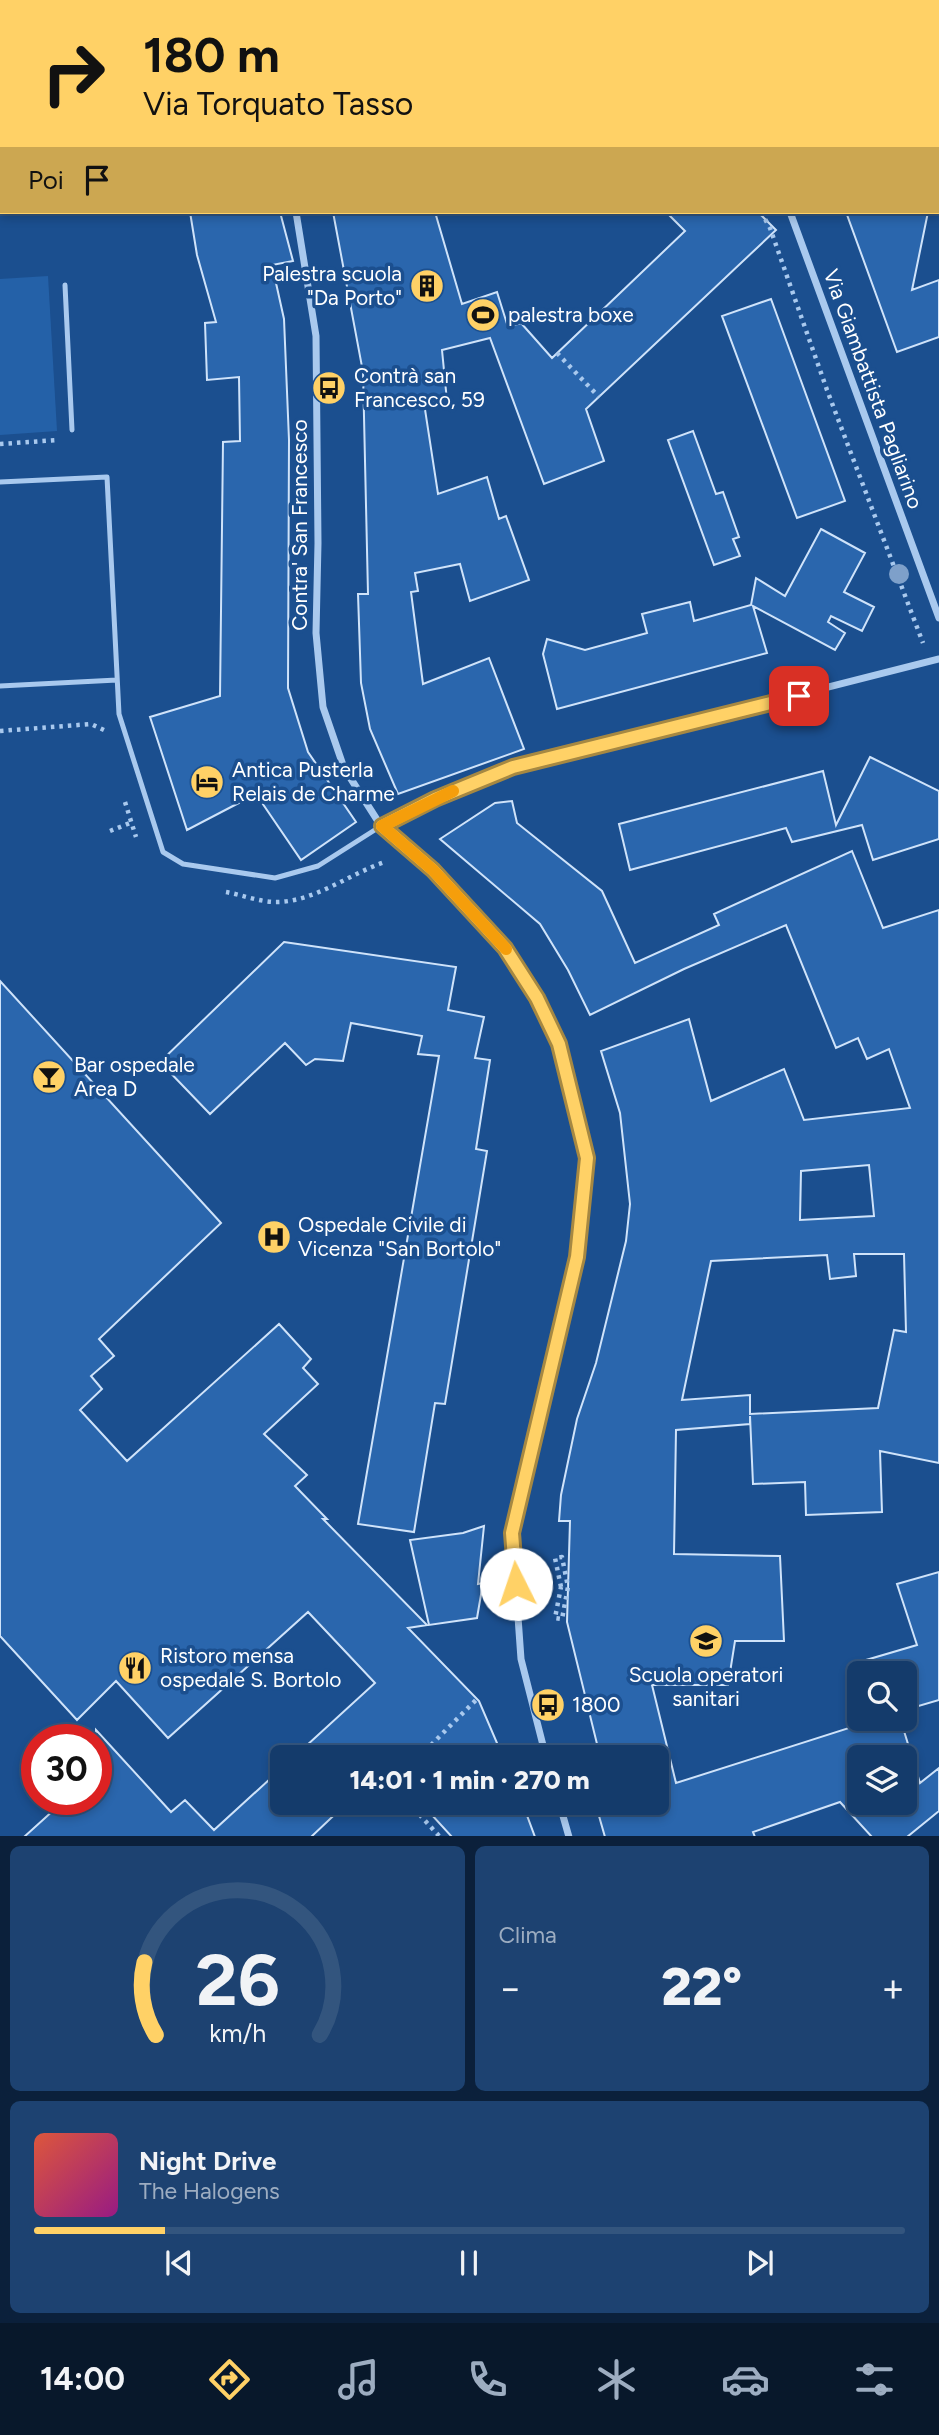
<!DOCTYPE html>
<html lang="it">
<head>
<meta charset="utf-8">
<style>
  body { margin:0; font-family:Figtree,sans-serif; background:#1d4271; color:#f1f3f6; height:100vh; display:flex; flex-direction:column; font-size:26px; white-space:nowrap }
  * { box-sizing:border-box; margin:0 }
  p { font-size:23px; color:#9dadc1 }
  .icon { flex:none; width:38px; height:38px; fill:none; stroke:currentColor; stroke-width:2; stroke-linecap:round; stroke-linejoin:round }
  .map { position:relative; height:1836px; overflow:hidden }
  .details { display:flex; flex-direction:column; gap:10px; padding:10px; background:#0b203b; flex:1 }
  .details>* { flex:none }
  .top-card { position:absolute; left:0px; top:0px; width:940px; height:214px; box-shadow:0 4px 10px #0003,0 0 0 2px #33557e; background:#ffd166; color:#111; overflow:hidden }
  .fabs { position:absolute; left:847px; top:1661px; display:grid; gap:14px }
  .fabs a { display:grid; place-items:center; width:70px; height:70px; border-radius:10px; background:#143b6b; box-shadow:0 4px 10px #0003,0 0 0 2px #33557e; font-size:35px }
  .speed { position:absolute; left:21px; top:1724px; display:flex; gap:14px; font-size:35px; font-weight:700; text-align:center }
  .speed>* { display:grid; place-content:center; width:91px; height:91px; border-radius:50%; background:#143b6b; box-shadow:0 4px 10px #0003,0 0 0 2px #33557e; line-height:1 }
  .speed .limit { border:10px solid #d22; background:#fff; color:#111 }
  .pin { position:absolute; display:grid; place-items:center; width:60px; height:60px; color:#fff; margin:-30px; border-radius:14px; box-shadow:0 4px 10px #0006 }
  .me { position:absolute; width:77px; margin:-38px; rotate:356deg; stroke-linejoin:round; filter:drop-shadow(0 0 5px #0008) }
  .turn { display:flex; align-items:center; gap:24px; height:147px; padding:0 28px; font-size:32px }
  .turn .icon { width:91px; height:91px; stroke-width:2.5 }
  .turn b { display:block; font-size:49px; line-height:60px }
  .then { display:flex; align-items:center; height:66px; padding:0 28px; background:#0003; gap:14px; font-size:26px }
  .big { font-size:52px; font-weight:800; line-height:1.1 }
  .details .card { flex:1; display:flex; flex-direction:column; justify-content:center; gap:10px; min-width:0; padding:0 24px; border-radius:10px; background:#1d4271 }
  .details .dial { align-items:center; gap:0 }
  .dial svg { height:182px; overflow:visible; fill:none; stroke:#33557e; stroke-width:7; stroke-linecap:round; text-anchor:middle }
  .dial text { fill:#f1f3f6; stroke:none }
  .song { display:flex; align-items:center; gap:21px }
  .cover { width:84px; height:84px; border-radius:10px; background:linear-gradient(135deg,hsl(10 70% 55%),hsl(310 70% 35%)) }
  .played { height:7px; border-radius:4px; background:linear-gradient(90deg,#ffd166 15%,#33557e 15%) }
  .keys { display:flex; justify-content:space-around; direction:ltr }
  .heat { display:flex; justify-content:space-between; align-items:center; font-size:38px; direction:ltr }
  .details .tiles { flex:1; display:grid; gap:10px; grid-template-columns:1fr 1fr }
  .card:last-child { grid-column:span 2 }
  .trip { position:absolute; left:270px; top:1745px; width:399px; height:70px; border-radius:10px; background:#143b6b; box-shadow:0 4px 10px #0003,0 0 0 2px #33557e; font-weight:800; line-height:70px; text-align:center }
  .dock { display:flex; height:112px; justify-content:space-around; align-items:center; background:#08182b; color:#9dadc1 }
  .dock .icon { width:49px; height:49px }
  .dock .on { color:#ffd166 }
  .dock b { font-size:32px; color:#f1f3f6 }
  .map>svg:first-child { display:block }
  .green { fill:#2461a8 }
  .building { fill:#2a66ad; stroke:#cfe3fa; stroke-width:2; fill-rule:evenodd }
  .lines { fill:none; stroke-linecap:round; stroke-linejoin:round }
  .path { stroke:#a9c9ee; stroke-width:4.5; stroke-dasharray:3.5 5; stroke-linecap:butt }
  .service { stroke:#a9c9ee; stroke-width:5 }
  .minor { stroke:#a9c9ee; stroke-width:7 }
  .tree { fill:#7ea0ca }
  .route-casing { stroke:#a68842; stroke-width:18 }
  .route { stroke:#ffd166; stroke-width:12 }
  .slow { stroke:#f59e0b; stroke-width:12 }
  .labels { text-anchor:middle; stroke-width:7; stroke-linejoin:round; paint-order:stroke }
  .poi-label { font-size:21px; fill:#fff; stroke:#1b4f8f; text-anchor:start }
  .street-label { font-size:21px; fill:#fff; stroke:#1b4f8f }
</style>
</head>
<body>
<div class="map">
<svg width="939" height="1837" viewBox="0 0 939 1837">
  <rect width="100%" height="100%" fill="#1b4f8f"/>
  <!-- green -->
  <path class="green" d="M 48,276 L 57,431 L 0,435 L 0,279 Z"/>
  <!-- building -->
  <path class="building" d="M 190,212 L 280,212 L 293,261 L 272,265 L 284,319 L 289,440 L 288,688 L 308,752 L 356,822 L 301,860 L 256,794 L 187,830 L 150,717 L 220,696 L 223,442 L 240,441 L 239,377 L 207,380 L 205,323 L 216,322 L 197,255 Z
    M 333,212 L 435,212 L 462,304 L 497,292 L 508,327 L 521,323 L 552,358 L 685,231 L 666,212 L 758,212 L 776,230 L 586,409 L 604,461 L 544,484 L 490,338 L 442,350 L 447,401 L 424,403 L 438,494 L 487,477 L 499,519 L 506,516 L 529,580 L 470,601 L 460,564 L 415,573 L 418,591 L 411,592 L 423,684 L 489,658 L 524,749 L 398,794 L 370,729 L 361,683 L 358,594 L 368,594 L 363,372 Z
    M 846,212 L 928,212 L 912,290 L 939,280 L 939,337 L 897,352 Z
    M 771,299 L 845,501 L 797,518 L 722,316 Z
    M 693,431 L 716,494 L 723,492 L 739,537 L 733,539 L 740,556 L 714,565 L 668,440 Z
    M 821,529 L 865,553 L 844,592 L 874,607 L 862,631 L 831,616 L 828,622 L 845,633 L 835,650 L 753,606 L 767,653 L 557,709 L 543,654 L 547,639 L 585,650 L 647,633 L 642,614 L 690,602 L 694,621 L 751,605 L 756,578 L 785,596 Z
    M 870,757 L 939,791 L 939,839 L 873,860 L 862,825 L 792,842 L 786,828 L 630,870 L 619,824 L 823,771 L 836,825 Z
    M 512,801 L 517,823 L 602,891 L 635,963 L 719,925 L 714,914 L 852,851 L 883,928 L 939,910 L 939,1463 L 880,1451 L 882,1512 L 806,1515 L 805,1482 L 753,1484 L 750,1416 L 750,1424 L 676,1430 L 674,1554 L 780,1556 L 784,1641 L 735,1641 L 728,1685 L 652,1685 L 676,1783 L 868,1722 L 866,1718 L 900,1718 L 920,1783 L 939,1768 L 939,1811 L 907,1837 L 872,1837 L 840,1802 L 753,1832 L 755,1837 L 605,1837 L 595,1802 L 656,1802 L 656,1757 L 583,1757 L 599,1752 L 567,1622 L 570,1521 L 559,1521 L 561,1495 L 577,1419 L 596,1363 L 626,1241 L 630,1204 L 620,1113 L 601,1051 L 689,1019 L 711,1101 L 784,1069 L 804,1120 L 910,1108 L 889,1049 L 867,1059 L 858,1038 L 836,1048 L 786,925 L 684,969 L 590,1015 L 568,970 L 540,924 L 440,839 L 495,803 ZM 869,1165 L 874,1216 L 800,1220 L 801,1171 ZM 854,1254 L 904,1254 L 906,1332 L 894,1330 L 878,1408 L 750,1414 L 750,1395 L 682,1400 L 711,1261 L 827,1255 L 830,1279 L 856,1276 ZM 859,1757 L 905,1757 L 905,1802 L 859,1802 Z
    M 284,942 L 456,967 L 448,1010 L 484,1017 L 475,1058 L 490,1060 L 476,1149 L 487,1151 L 445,1404 L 435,1403 L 414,1532 L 358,1524 L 439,1056 L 418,1054 L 422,1036 L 351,1023 L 343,1061 L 315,1059 L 306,1065 L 285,1043 L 210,1114 L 160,1062 Z
    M 0,981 L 221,1223 L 99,1339 L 114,1356 L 91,1376 L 102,1389 L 80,1410 L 127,1461 L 279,1324 L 311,1359 L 303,1368 L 318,1384 L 264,1434 L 307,1475 L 295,1486 L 327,1519 L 323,1519 L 427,1625 L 408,1628 L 479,1701 L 503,1757 L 294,1757 L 375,1683 L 308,1612 L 168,1738 L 116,1681 L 77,1720 L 0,1636 Z
    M 484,1526 L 478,1584 L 483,1583 L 477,1618 L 429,1625 L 410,1540 L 463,1533 Z
    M 939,1572 L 939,1700 L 905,1710 L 905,1673 L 859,1673 L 859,1698 L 849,1665 L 917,1645 L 897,1584 Z
    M 96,1730 L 171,1812 L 185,1800 L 214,1830 L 282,1768 L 282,1802 L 348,1802 L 311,1837 L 24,1837 L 66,1799 L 96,1799 Z
    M 420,1802 L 522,1802 L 535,1837 L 452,1837 Z"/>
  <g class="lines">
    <!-- path -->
    <path class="path" d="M 708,0 L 711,2
      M 690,2 L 694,0
      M 761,212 L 770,228 L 827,390 L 923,643
      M 557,353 L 599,397
      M 0,444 L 58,440
      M 0,731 L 91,724 L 104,730
      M 125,802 L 136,837
      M 110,831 L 130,823
      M 226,892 C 242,895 260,902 276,902 C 314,902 349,874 385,862
      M 561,1587 L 555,1558 L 562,1557 L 568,1587 L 562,1619 L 555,1618 L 561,1587 L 568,1587
      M 419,1757 L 478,1698
      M 408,1802 L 440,1837"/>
    <!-- service -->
    <path class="service" d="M 65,285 L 72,430
      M 0,482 L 107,477 L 119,714 L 163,852 L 183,864 L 275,878 L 318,866 L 381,826
      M 0,686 L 117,680"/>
    <!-- minor -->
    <path class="minor" d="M 240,0 L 241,2
      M 745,0 L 748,2
      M 654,2 L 656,0
      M 938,111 L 939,112
      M 296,212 L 316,336 L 318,543 L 316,633 L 323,707 L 344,768 L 381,826 L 433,870 L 505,948 L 537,998 L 559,1044 L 587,1158 L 577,1257 L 512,1533 L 521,1659 L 546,1757
      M 790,212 L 939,618
      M 381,826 L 435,799 L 513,767 L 939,659
      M 559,1802 L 569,1837"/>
  </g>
  <!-- trees -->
  <circle class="tree" cx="899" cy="574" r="10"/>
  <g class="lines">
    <!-- route casing -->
    <g class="route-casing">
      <path id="route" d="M 516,1584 L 512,1533 L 577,1257 L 587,1158 L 559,1044 L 537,998 L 505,948 L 433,870 L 382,826 L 435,799 L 513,767 L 799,696"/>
    </g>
    <!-- route -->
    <use href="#route" class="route"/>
    <!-- slow -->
    <path class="slow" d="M 453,791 L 382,826 L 433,870 L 506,949"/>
  </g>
  <!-- icons -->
  <defs>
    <g id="building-disc" transform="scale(1.75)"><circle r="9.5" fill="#ffd166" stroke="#1b4f8f"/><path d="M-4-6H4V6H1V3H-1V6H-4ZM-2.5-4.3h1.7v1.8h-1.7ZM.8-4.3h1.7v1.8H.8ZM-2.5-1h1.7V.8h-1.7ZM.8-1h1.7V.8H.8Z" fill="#111"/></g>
    <g id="stadium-disc" transform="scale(1.75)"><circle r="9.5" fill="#ffd166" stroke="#1b4f8f"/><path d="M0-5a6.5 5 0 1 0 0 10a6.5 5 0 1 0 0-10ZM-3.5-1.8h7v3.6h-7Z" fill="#111"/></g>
    <g id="bus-disc" transform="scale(1.75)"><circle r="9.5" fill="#ffd166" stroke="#1b4f8f"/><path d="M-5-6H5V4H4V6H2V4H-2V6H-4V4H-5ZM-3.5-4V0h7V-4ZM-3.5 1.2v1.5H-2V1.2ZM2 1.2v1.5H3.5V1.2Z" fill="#111"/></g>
    <g id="hotel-disc" transform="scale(1.75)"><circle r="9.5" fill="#ffd166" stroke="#1b4f8f"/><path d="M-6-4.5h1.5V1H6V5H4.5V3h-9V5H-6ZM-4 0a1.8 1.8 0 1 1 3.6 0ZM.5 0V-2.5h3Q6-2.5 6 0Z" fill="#111"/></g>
    <g id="bar-disc" transform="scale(1.75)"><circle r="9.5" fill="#ffd166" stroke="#1b4f8f"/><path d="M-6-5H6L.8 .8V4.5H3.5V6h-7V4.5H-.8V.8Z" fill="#111"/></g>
    <g id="hospital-disc" transform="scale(1.75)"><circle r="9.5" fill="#ffd166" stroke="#1b4f8f"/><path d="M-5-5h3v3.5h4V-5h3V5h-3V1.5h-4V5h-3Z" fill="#111"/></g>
    <g id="school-disc" transform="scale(1.75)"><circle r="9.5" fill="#ffd166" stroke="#1b4f8f"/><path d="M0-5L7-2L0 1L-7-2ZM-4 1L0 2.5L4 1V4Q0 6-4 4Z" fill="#111"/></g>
    <g id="restaurant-disc" transform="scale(1.75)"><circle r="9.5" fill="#ffd166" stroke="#1b4f8f"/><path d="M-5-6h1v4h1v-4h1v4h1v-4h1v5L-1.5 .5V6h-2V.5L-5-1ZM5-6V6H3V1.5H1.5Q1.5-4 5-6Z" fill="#111"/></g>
  </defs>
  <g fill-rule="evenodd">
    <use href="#building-disc" x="427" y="286"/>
    <use href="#stadium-disc" x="483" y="315"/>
    <use href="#bus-disc" x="329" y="388"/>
    <use href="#hotel-disc" x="207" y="782"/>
    <use href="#bar-disc" x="49" y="1077"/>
    <use href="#hospital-disc" x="274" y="1237"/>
    <use href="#school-disc" x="706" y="1641"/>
    <use href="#restaurant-disc" x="135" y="1668"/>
    <use href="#bus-disc" x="548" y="1705"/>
  </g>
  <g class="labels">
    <!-- poi labels -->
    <g class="poi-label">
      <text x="402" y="281" text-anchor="end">Palestra scuola<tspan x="402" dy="24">"Da Porto"</tspan></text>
      <text x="508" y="322">palestra boxe</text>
      <text x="354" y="383">Contrà san<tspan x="354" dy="24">Francesco, 59</tspan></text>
      <text x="232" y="777">Antica Pusterla<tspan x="232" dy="24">Relais de Charme</tspan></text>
      <text x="74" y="1072">Bar ospedale<tspan x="74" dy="24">Area D</tspan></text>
      <text x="298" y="1232">Ospedale Civile di<tspan x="298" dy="24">Vicenza "San Bortolo"</tspan></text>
      <text x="160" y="1663">Ristoro mensa<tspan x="160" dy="24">ospedale S. Bortolo</tspan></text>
      <text x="706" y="1682" text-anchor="middle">Scuola operatori<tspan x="706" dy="24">sanitari</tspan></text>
      <text x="572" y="1712">1800</text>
    </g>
    <!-- street labels -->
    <g class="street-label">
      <text transform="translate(873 389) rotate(70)" y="7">Via Giambattista Pagliarino</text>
      <text transform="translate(300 525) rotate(-90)" y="7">Contra' San Francesco</text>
    </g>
  </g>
</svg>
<div class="fabs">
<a><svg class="icon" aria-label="search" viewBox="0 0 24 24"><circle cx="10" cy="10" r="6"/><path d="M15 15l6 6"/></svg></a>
<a><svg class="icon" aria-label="layers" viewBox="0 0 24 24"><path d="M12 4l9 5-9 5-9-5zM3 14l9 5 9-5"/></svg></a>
</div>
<div class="speed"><div class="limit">30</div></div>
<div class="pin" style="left:799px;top:696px;background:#d93025"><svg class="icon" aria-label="arrive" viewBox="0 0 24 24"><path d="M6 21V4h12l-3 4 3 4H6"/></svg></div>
<svg class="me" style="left:516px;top:1584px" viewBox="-20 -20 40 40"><circle r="19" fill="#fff"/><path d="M0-13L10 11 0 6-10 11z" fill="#ffd166"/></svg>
<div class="trip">14:01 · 1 min · 270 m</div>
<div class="top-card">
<div class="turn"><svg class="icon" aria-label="right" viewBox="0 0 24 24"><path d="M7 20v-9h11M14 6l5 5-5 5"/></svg><div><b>180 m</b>Via Torquato Tasso</div></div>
<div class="then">Poi<svg class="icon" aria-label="arrive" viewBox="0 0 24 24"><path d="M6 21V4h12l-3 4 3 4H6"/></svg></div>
</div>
</div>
<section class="details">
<div class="tiles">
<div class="card dial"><svg viewBox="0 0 100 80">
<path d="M14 69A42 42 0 1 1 86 69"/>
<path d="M14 69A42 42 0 0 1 9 37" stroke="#ffd166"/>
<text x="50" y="56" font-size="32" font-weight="700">26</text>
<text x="50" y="72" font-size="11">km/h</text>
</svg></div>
<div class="card"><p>Clima</p>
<div class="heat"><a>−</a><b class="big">22°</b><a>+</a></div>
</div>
<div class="card">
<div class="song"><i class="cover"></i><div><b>Night Drive</b><p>The Halogens</p></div></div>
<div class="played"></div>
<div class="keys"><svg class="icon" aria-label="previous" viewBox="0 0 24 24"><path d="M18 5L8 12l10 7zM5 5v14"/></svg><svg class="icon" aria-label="pause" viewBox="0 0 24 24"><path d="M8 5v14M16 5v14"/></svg><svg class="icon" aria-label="next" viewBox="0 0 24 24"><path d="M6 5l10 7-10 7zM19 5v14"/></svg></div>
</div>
</div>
</section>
<nav class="dock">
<b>14:00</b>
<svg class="icon on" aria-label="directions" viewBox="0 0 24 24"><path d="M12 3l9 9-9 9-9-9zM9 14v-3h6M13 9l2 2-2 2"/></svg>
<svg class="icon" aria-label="music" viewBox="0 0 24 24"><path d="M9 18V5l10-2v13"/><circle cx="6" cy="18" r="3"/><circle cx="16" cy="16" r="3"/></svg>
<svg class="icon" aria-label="phone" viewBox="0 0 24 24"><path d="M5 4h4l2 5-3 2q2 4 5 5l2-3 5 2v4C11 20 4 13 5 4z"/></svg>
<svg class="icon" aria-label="climate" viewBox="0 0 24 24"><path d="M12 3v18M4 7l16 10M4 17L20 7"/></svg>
<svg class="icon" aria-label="car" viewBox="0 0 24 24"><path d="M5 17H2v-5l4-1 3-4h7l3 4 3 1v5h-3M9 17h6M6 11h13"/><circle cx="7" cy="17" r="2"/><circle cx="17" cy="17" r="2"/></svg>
<svg class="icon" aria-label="filters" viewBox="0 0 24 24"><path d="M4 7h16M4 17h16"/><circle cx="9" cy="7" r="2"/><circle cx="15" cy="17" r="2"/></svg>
</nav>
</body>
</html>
